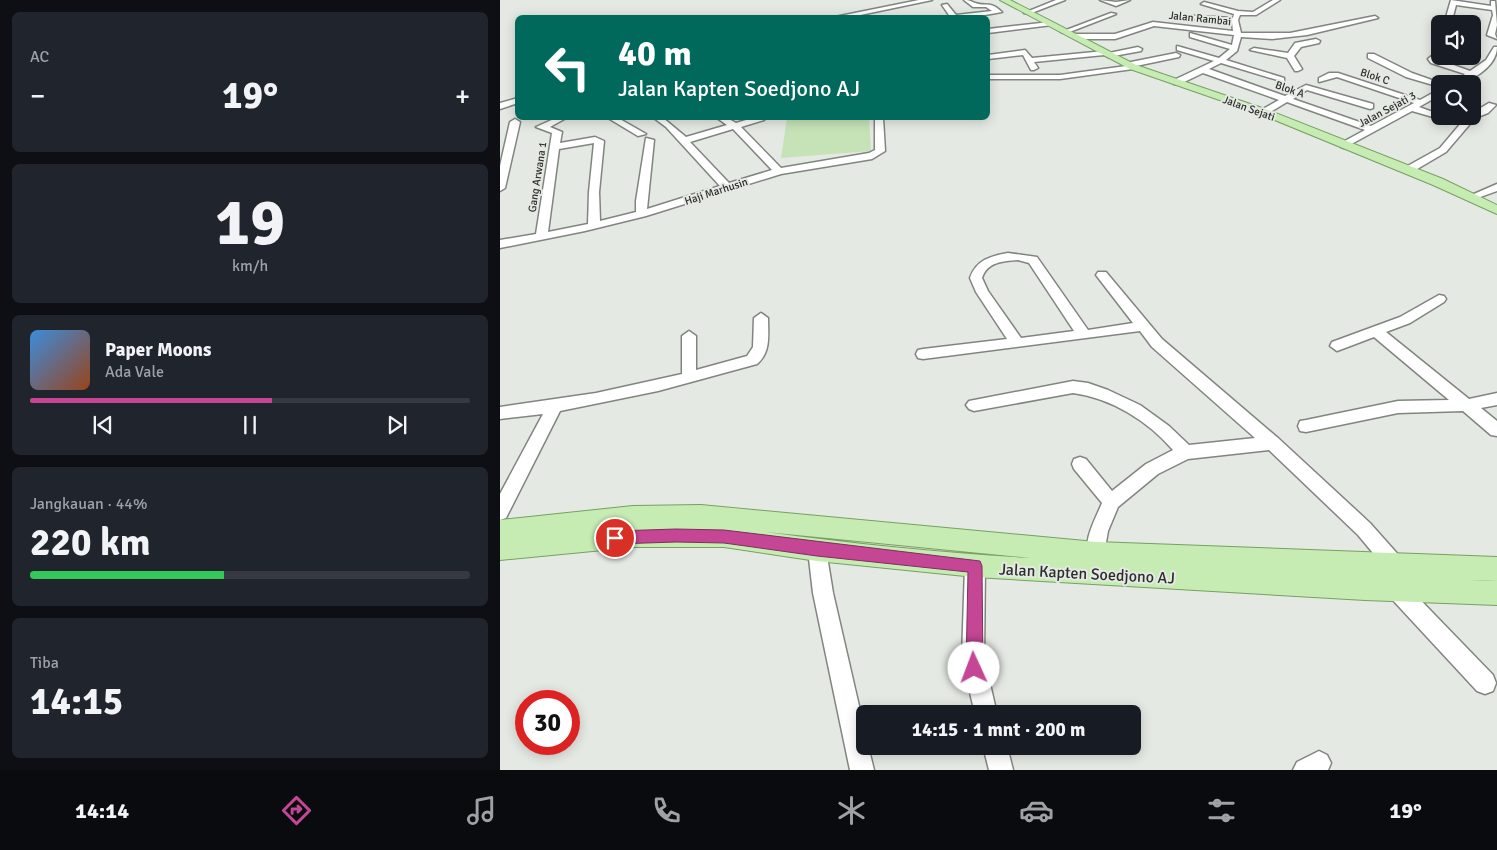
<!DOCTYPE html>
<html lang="id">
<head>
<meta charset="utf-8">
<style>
  body { margin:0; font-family:Signika,sans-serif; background:#20242c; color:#f1f3f6; height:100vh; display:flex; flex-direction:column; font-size:19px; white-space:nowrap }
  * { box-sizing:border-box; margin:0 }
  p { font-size:16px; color:#9ea1a6 }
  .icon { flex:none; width:28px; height:28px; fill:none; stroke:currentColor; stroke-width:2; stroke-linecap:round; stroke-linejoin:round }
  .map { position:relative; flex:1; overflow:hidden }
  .sheet { display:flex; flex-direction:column; gap:12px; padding:12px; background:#0d0f14; width:500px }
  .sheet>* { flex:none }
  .banner { position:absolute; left:15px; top:15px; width:475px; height:105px; border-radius:8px; box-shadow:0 2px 12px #0003; background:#00695c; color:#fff; overflow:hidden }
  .fabs { position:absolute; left:931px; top:15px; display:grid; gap:10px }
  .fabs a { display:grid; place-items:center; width:50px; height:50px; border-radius:8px; background:#171b24; box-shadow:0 2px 12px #0003; font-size:25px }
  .speed { position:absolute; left:15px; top:690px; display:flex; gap:10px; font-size:25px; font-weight:700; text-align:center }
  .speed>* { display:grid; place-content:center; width:65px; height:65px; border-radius:50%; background:#171b24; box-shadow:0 2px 12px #0003; line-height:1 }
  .speed .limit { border:8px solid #d22; background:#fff; color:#111 }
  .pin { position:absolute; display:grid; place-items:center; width:42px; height:42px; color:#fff; margin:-21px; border:2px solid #fff; border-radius:50%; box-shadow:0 1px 5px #0007 }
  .me { position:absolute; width:55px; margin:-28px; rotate:358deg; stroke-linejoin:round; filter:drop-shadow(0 0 4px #0008) }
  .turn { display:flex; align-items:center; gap:18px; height:105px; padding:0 20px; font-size:22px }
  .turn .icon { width:65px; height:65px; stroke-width:2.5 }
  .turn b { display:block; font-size:35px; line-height:42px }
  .big { font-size:38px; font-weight:700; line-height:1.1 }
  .sheet .card { flex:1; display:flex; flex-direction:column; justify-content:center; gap:8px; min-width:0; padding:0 18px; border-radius:8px; background:#20242c }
  .sheet .dial { align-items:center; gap:0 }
  .dial b { font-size:65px; line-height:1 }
  .song { display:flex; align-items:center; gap:15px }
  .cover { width:60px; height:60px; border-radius:8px; background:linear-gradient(135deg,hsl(210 70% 55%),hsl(20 70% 35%)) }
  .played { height:5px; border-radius:2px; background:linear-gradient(90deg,#c44694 55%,#363941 55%) }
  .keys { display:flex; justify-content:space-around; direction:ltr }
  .heat { display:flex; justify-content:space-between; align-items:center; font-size:28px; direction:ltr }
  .charge { height:8px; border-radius:4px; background:linear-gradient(90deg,#34c759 44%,#363941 0) }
  .trip { position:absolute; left:356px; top:705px; width:285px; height:50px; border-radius:8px; background:#171b24; box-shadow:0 2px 12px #0003; font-weight:700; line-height:50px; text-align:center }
  .tabs { display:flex; height:80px; justify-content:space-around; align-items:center; background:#090b0e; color:#9ea1a6 }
  .tabs .icon { width:35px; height:35px }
  .tabs .on { color:#c44694 }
  .tabs b { font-size:22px; color:#f1f3f6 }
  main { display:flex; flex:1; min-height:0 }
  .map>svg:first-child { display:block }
  .green { fill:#c5e3b7 }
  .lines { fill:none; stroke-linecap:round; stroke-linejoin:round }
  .minor-casing { stroke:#81857f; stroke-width:3 }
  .major-casing { stroke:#77a062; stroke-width:2 }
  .minor { fill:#fff; fill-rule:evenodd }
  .major { fill:#c6ebb3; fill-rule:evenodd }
  .route { fill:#c44694; stroke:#7f2e60 }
  .labels { text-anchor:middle; stroke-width:4; stroke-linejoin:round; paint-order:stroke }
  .far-street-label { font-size:11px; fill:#2c2e2b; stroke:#e5e9e3 }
  .near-street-label { font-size:16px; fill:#2c2e2b; stroke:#e5e9e3 }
</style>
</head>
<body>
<main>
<section class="sheet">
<div class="card"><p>AC</p>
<div class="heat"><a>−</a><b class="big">19°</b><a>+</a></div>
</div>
<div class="card dial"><b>19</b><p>km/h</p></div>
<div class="card">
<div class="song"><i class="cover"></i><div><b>Paper Moons</b><p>Ada Vale</p></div></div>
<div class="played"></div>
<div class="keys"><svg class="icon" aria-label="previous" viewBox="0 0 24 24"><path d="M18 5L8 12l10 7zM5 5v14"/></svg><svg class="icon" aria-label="pause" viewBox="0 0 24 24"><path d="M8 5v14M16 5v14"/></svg><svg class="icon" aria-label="next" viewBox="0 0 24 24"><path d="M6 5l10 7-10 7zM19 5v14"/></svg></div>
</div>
<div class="card"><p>Jangkauan · 44%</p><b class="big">220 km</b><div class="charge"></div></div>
<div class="card"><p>Tiba</p><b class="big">14:15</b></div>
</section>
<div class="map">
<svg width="997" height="770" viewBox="0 0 997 770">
  <rect width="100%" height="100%" fill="#e5e9e3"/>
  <!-- green -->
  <path class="green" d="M 287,118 L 369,118 L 371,151 L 281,158 Z"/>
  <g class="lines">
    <!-- minor casing -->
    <g class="minor-casing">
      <path id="minor" d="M 419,0 L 432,0 L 346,18 L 330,18 Z
        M 464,0 C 470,0 470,1 475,3 C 486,7 489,0 502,12 L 468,18 L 451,18 L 442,5 L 447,4 L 456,15 L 492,11 L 486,7 L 473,7 Z
        M 556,0 L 565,0 L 529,14 L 524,13 Z
        M 600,0 L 616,2 L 630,0 L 616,6 Z
        M 773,0 L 780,0 L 756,15 L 740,15 L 738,20 L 741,33 L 790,33 L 875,16 L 878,18 L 807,35 L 772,39 L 741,37 L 737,51 L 726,60 L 784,78 L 784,82 L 721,63 L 709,69 L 785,96 L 806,85 L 873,104 L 873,108 L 870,109 L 807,90 L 793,99 L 871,126 L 914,103 L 837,77 L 819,82 L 819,78 L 829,73 L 838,73 L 920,100 L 940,89 L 940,95 L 919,107 L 944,116 L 940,119 L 912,111 L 844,148 L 841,147 L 841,143 L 865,130 L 787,102 L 767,114 L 761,114 L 761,110 L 779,100 L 703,73 L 680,84 L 674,84 L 674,80 L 714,61 L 677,50 L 677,46 L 719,58 L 730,49 L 690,37 L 690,33 L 732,45 L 734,35 L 654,26 L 615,39 L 586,39 L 570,36 L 574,34 L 615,34 L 653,22 L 733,31 L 732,22 L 674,17 L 677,15 L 733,18 L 734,14 L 701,4 L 704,2 L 738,11 L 753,12 Z
        M 951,0 L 991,6 L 991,1 L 995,1 L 997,25 L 995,34 L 997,39 L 987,35 L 993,15 L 992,10 L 956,5 L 951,24 L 944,24 Z
        M 611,13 L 616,14 L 567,33 L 561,32 Z
        M 550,22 L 552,25 L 488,33 L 488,29 Z
        M 816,39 L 820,41 L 819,43 L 801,47 L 794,56 L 802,69 L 798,71 L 795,71 L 787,58 L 750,50 L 754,48 L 788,53 L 795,43 Z
        M 638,47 L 642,49 L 641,51 L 608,57 L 604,55 L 534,62 L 538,68 L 534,70 L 531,70 L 523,55 L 488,59 L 488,55 L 525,50 L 532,58 L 605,51 L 609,53 Z
        M 994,47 L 997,47 C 997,67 969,84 951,84 L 965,74 L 931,63 L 928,59 L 940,49 L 940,55 L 937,59 L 970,71 L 986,60 Z
        M 676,53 L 680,55 L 679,57 L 636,66 L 633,69 L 560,79 L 488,79 L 488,75 L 560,75 L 626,66 L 626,63 Z
        M 868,54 L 874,54 L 912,73 L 943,84 L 940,84 L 940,87 L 906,77 L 868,58 Z
        M 18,98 L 18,103 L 0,109 L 0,103 Z
        M 989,103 L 996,105 L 988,113 L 975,118 L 946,152 L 912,172 L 904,172 L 904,168 L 940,148 L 967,116 L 972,116 L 972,113 Z
        M 56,118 L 66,118 L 50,127 L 62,132 L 60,143 L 95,137 L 104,141 L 99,192 L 100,221 L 136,212 L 136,201 L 146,138 L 154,140 L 147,209 L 220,186 L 166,127 L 154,118 L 163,118 L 186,137 L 227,125 L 217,118 L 227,118 L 236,123 L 253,118 L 265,118 L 264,120 L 241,127 L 281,168 L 369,153 L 375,150 L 375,118 L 383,118 L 385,151 L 372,159 L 281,174 L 146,216 L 85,231 L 0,248 L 0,240 L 36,234 L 52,133 L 36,127 ZM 233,129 L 272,170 L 229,183 L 190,142 ZM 94,143 L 89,192 L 88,224 L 48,232 L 59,149 Z
        M 108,118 L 118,118 L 146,134 L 138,136 Z
        M 15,119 L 20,122 L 5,188 L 0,191 L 0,166 L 10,122 Z
        M 997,184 L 997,191 L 972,200 L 967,197 Z
        M 508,253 L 537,257 L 588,330 L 633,323 L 596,275 L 598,272 L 606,272 L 662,339 L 778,438 L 870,523 L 902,559 L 905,565 L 902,571 L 895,574 L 888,571 L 858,535 L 769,450 L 688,459 L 658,474 L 618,507 L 608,531 L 603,559 L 596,562 L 589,559 C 582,542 595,520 602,503 L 574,469 L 572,464 L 574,459 L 580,457 L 586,459 L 612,491 L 646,464 L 673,450 C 648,421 611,398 573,393 L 474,411 L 469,409 L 466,405 L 469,401 L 573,381 L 588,383 L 608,390 L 640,405 L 669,426 L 689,445 L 755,438 L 652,347 L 640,331 L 423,359 L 418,358 L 416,354 L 418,350 L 423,349 L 507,339 L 476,292 L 470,278 C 476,260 491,256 508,253 ZM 518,260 L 529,263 L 574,331 L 521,338 L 488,291 L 482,278 C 487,262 503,261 518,260 Z
        M 939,295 L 944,296 L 946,299 L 944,302 L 910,323 L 886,332 L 969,399 L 997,393 L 997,405 L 981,408 L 997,421 L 997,436 L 991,435 L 963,411 L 898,413 L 806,432 L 800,431 L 798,426 L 800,421 L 806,420 L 898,401 L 949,400 L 874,337 L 837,351 L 830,346 L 832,342 L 900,317 Z
        M 261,313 L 268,318 C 268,335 271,352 257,364 L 158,391 L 60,411 L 6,518 L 0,520 L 0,494 L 43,414 L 0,419 L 0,407 L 96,393 L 182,374 L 182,336 L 189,331 L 196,336 L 196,370 L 247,356 L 253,347 L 254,318 Z
        M 317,541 L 324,544 L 326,550 L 333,593 L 365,732 L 365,746 L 368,746 L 374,770 L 350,770 L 313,593 L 308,550 L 310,544 Z
        M 475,557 L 482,560 L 485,566 L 484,658 L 497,714 L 475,714 L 462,658 L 465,566 L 468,560 Z
        M 896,579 L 903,582 L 993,675 L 996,683 L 993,691 L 985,694 L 977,691 L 889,596 L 886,589 L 889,582 Z
        M 483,746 L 507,746 L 513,770 L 489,770 Z
        M 819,751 L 827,755 L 831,763 L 828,770 L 793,770 L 797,762 Z"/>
    </g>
    <!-- major casing -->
    <g class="major-casing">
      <path id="major" d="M 500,0 L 510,0 L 636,65 L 768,110 L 943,179 L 997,205 L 997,214 L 933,185 L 760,114 L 630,69 Z
        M 201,505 L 596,542 L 997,557 L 997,581 L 892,577 L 997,581 L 997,605 L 865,600 L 475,577 L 317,561 L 224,547 L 134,547 L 0,560 L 0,520 L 133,506 ZM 266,532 L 530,558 C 442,553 354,544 266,532 Z"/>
    </g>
    <!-- minor -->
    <use href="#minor" class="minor"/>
    <!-- major -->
    <use href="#major" class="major"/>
  </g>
  <!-- route -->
  <path class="route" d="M 176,529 L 224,530 L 480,561 L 482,566 L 483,668 L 480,673 L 474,676 L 469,673 L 466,668 L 468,572 L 317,556 L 224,543 L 176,542 L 115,544 L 110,542 L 108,538 L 110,533 L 115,531 Z"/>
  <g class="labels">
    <!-- far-street labels -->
    <g class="far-street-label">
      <text transform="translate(700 18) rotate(6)" y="4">Jalan Rambai</text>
      <text transform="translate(875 76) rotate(18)" y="4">Blok C</text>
      <text transform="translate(790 89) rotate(19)" y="4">Blok A</text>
      <text transform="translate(749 108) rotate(20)" y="4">Jalan Sejati</text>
      <text transform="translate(887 109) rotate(-28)" y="4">Jalan Sejati 3</text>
      <text transform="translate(37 177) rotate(-81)" y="4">Gang Arwana 1</text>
      <text transform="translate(216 191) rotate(-18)" y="4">Haji Marhusin</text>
    </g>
    <!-- near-street labels -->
    <g class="near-street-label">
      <text transform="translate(587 573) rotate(3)" y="6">Jalan Kapten Soedjono AJ</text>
    </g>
  </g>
</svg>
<div class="fabs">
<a><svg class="icon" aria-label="sound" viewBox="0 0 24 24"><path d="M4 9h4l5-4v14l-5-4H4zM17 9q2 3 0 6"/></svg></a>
<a><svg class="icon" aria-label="search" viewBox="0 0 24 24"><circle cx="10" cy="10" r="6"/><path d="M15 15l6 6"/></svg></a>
</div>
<div class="speed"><div class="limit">30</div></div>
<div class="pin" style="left:115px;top:538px;background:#d93025"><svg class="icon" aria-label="arrive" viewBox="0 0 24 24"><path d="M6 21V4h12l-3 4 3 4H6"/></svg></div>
<svg class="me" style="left:474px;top:668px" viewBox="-20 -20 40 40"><circle r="19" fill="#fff"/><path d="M0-13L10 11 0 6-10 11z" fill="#c44694"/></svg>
<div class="trip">14:15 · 1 mnt · 200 m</div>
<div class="banner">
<div class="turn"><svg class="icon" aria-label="left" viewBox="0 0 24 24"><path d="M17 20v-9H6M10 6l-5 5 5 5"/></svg><div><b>40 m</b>Jalan Kapten Soedjono AJ</div></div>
</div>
</div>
</main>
<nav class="tabs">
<b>14:14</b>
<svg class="icon on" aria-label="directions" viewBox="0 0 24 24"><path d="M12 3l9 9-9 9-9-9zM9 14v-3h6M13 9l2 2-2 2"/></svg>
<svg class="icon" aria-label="music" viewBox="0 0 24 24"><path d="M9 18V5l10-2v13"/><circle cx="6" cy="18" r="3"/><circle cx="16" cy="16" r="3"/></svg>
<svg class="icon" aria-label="phone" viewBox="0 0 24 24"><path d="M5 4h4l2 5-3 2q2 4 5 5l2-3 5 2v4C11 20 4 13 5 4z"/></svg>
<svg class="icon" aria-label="climate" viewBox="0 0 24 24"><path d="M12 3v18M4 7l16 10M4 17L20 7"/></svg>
<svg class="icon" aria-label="car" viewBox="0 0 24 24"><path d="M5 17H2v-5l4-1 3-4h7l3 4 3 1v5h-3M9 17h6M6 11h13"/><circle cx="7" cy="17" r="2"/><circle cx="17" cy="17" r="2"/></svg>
<svg class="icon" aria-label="filters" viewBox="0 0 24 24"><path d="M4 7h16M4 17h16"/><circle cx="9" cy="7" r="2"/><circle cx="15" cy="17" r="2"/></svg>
<b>19°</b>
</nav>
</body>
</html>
